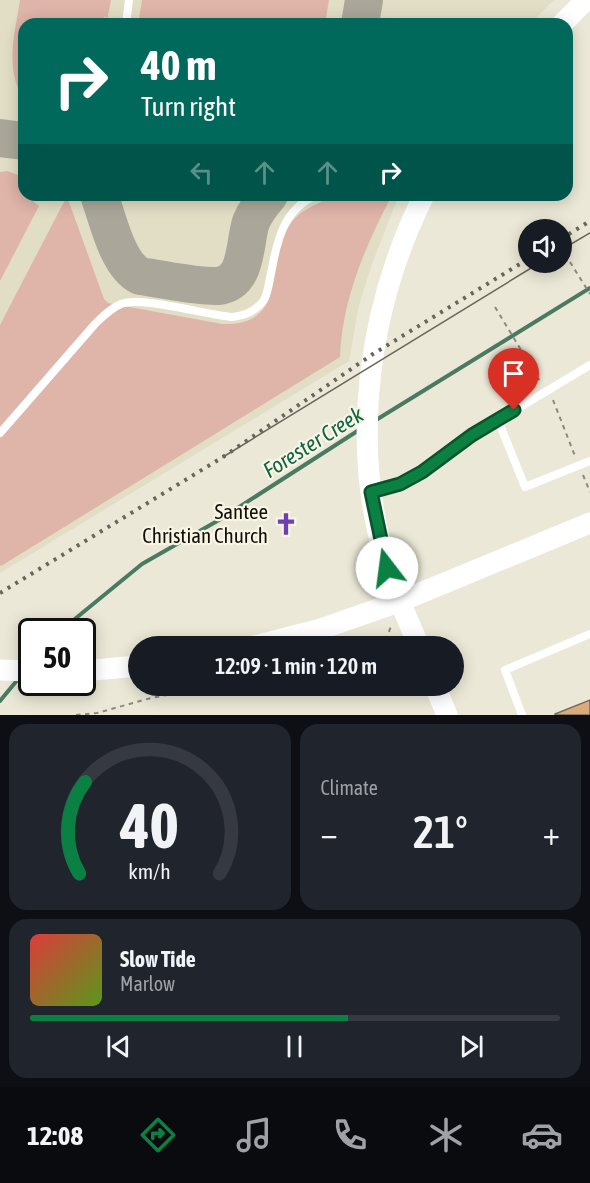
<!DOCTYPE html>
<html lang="en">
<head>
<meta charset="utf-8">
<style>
  body { margin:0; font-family:"Asap Condensed",sans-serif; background:#20242c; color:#f1f3f6; height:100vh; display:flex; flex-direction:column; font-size:22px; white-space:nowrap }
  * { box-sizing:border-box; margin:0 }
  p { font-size:20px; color:#9ea1a6 }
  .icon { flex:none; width:33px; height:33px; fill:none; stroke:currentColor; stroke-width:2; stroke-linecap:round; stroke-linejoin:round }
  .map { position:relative; height:715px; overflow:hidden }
  .panel { display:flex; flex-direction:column; gap:9px; padding:9px; background:#0d0f14; flex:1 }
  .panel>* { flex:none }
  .guide { position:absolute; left:18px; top:18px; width:555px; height:183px; border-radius:18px; box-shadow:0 3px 15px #0003; background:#00695c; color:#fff; overflow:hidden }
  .tools { position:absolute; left:518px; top:219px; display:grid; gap:12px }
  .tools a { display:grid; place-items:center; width:54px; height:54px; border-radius:50%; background:#171b24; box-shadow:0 3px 15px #0003; font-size:30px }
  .speed { position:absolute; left:18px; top:618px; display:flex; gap:12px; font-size:30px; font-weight:700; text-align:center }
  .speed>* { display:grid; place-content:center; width:78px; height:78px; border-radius:50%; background:#171b24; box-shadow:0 3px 15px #0003; line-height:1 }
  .speed .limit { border:3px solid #111; border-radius:9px; background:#fff; color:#111 }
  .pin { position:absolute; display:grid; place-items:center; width:51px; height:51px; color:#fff; margin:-62px -26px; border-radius:50% 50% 50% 0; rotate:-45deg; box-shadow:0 0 6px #0007 }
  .pin .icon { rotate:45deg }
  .me { position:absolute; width:66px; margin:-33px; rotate:345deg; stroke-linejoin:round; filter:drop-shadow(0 0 4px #0008) }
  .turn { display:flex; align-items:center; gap:21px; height:126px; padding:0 24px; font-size:27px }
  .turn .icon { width:78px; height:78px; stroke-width:2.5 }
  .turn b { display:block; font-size:42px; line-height:51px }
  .lanes { display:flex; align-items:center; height:57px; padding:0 24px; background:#0003; justify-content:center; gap:30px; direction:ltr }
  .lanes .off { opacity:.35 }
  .big { font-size:45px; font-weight:600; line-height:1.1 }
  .panel .tile { flex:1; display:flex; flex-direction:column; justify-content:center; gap:9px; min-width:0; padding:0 21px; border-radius:18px; background:#20242c }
  .panel .dial { align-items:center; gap:0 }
  .dial svg { height:156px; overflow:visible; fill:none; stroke:#363941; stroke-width:7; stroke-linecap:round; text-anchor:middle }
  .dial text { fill:#f1f3f6; stroke:none }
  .song { display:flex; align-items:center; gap:18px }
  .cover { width:72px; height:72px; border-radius:9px; background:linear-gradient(135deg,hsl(0 70% 55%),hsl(90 70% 35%)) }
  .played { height:6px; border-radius:3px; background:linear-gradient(90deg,#0b8043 60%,#363941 60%) }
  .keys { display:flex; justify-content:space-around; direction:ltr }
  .heat { display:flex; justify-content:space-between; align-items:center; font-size:33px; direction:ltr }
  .panel .tiles { flex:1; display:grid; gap:9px; grid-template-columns:1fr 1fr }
  .tile:last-child { grid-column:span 2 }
  .trip { position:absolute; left:128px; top:636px; width:336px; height:60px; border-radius:30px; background:#171b24; box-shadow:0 3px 15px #0003; font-weight:600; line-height:60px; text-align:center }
  .tabs { display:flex; height:96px; justify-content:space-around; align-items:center; background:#090b0e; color:#9ea1a6 }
  .tabs .icon { width:42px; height:42px }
  .tabs .current { color:#0b8043 }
  .tabs b { font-size:27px; color:#f1f3f6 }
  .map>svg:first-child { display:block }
  .built { fill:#e2ddc5 }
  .green { fill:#dfb4a9 }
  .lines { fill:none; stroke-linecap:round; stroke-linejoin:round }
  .stream { stroke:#4b7a62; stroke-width:4 }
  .taxiway { stroke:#aaa79a; stroke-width:38 }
  .building { fill:#daac7b; stroke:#766a5e; stroke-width:1.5 }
  .path { stroke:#8c8a7d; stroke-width:2; stroke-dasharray:4.5 4.5; stroke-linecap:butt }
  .lane { stroke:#fff; stroke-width:8 }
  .secondary { stroke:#fff; stroke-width:21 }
  .tram { stroke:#68665c; stroke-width:1.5 }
  .rail { stroke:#68665c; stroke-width:4; stroke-dasharray:3 6; stroke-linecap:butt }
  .route-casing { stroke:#07532c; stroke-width:15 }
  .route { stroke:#0b8043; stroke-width:10 }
  .labels { text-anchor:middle; stroke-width:4.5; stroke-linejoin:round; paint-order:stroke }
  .poi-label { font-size:21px; fill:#100f09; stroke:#f8f5e4; text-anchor:end }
  .water-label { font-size:22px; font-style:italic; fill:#106446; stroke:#f8f5e4 }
</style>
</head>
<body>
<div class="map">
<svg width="590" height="715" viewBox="0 0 590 715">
  <rect width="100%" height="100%" fill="#ebe8d7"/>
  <!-- built -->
  <path class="built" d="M 0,0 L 554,0 L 530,24 L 24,24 L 24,195 L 399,195 L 372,264 L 359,305 L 349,361 L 0,573 Z"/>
  <!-- green -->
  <path class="green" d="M 20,0 L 111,0 L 107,21 L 105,16 L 100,24 L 24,24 L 24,99 C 4,69 15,33 20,0 Z
    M 142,0 L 329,0 L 325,24 L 138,24 Z
    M 7,171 L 24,177 L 24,195 L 31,195 L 29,198 L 39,206 L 0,281 L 0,172 Z
    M 333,195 L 392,195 C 366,245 342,299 340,357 L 1,566 L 0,565 L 0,325 L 65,200 L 67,199 L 69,202 L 104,299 L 108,303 L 222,324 C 289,326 265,266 289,226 C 299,209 318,205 333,195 Z"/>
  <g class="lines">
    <!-- stream -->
    <path class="stream" d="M 376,420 L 590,288
      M 59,632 L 142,564 L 219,520 L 359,430
      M 0,701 L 19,678"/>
    <!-- taxiway -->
    <path class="taxiway" d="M 360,24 L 364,0
      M 0,138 L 24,141
      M 99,195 C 108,219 117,264 140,276 C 163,279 196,287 218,286 C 248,283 244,243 251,222 C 255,212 262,203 269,195"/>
  </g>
  <!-- building -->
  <path class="building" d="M 590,700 L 590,715 L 555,715 L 555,714 Z"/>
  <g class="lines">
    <!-- path -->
    <path class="path" d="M 570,262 L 590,294
      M 495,307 L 541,383
      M 553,400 L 575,456
      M 583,475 L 590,492
      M 381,646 L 384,646 L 391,626
      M 76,715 L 97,713 L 151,698 L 215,686"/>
    <!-- lane -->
    <path class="lane" d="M 126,24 L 129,0
      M 498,420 L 525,487 L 590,461
      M 0,433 L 95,324 C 103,316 111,308 121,304 C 143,296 205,315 232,317 C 244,316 256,311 264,300 C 268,293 269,281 271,273 C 277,241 283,210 316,195
      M 373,492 L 400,484 L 422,472 L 472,436 L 590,365
      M 522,715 L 505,670 L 590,634"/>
    <!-- secondary -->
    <path class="secondary" d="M 562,24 L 586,0
      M 254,646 L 321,629 L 401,601 L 590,523
      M 419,646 C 408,620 395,593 387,566 C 349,444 368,308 424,195
      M 0,670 L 32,671
      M 82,671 L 138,666
      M 435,686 L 447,715"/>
    <!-- tram -->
    <path class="tram" d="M 561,250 L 590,233
      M 223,457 L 541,262"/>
    <!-- rail -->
    <path class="rail" d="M 561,239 L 590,221
      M 0,593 L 223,457 L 373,354 L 528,259"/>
  </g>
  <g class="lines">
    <!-- route casing -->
    <g class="route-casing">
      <path id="route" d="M 387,568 L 371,492 L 400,484 L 422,472 L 472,435 L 514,410"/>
    </g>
    <!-- route -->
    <use href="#route" class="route"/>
  </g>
  <!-- icons -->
  <defs>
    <g id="church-bare" transform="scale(1.8)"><path d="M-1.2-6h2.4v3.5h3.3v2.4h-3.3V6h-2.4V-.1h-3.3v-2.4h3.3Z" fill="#713eb5" stroke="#f8f5e4" stroke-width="2.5" paint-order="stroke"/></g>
  </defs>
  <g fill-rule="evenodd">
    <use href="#church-bare" x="286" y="524"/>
  </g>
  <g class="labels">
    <!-- poi labels -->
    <g class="poi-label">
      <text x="268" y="519">Santee<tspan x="268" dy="24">Christian Church</tspan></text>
    </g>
    <!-- water labels -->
    <g class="water-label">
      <text transform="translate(313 442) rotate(-32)" y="8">Forester Creek</text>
    </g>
  </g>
</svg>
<div class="tools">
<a><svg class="icon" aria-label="sound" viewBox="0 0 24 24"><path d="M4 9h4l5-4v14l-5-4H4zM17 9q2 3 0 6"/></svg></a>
</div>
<div class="speed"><div class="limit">50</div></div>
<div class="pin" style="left:514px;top:410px;background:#d93025"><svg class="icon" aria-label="arrive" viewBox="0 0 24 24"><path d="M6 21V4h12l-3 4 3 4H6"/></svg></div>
<svg class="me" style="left:387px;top:568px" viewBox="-20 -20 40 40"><circle r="19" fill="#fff"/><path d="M0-13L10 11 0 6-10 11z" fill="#0b8043"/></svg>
<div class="trip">12:09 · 1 min · 120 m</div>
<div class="guide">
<div class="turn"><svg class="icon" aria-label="right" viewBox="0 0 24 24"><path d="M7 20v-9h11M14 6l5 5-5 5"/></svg><div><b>40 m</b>Turn right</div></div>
<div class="lanes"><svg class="icon off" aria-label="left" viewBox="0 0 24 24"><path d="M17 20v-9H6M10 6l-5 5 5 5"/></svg><svg class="icon off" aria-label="ahead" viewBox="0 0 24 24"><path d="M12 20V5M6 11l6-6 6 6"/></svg><svg class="icon off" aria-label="ahead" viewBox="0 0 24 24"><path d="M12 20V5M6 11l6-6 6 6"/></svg><svg class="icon" aria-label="right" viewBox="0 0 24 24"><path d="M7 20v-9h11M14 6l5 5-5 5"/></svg></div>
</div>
</div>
<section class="panel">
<div class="tiles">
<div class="tile dial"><svg viewBox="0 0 100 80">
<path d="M14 69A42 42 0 1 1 86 69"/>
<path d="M14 69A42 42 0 0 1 17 22" stroke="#0b8043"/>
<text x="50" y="56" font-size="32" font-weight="700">40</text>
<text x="50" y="72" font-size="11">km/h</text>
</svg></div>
<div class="tile"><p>Climate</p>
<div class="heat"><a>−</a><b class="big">21°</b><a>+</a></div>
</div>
<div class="tile">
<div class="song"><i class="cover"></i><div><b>Slow Tide</b><p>Marlow</p></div></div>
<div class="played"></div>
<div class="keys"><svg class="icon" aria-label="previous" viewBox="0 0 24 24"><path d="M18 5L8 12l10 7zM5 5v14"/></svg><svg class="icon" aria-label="pause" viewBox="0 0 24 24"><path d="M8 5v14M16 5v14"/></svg><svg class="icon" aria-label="next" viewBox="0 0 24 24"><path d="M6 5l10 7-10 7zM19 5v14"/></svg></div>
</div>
</div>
</section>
<nav class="tabs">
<b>12:08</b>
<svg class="icon current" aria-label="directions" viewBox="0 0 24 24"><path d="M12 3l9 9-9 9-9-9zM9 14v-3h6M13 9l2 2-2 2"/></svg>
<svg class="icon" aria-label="music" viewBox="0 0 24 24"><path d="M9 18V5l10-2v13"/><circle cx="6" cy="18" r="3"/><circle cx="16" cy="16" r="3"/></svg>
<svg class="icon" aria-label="phone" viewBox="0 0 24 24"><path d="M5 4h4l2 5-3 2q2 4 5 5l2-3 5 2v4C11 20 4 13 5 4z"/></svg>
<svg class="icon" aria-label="climate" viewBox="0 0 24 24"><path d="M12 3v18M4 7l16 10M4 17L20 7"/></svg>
<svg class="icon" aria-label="car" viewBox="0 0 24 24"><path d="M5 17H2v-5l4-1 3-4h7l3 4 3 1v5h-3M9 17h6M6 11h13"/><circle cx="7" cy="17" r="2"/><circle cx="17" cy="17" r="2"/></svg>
</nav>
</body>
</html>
